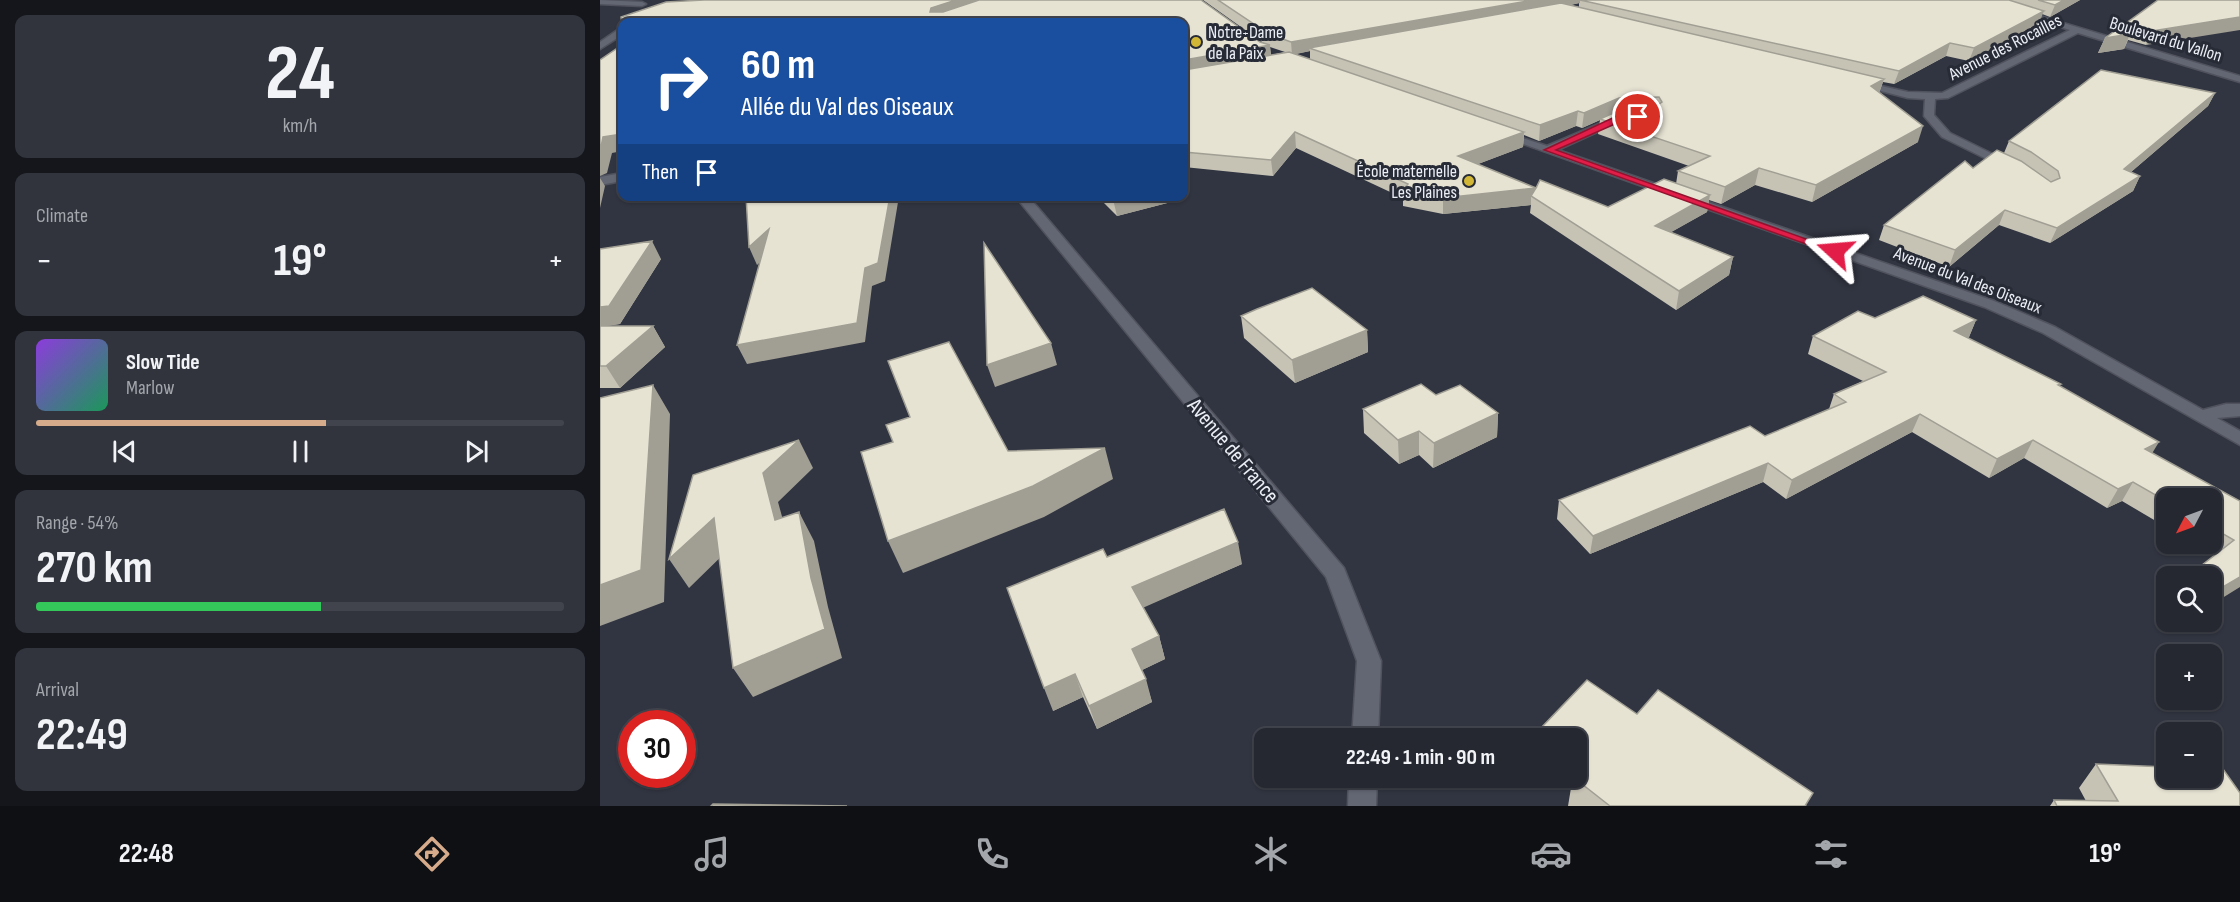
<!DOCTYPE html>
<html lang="en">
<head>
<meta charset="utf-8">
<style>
  body { margin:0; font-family:"Sofia Sans Condensed",sans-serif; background:#31343d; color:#f1f3f6; height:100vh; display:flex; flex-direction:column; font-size:22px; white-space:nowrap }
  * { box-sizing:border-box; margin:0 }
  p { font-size:20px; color:#a3a6ab }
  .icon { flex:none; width:33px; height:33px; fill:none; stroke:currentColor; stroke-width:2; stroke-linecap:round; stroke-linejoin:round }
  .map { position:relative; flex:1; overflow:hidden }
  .side { display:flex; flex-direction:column; gap:15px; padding:15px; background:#14161b; width:600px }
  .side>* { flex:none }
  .top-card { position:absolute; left:18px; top:18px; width:570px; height:183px; border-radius:12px; box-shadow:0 2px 4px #0004,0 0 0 2px #42444d; background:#1a4fa0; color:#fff; overflow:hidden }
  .needle { width:39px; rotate:229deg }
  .fabs { position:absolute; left:1556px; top:488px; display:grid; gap:12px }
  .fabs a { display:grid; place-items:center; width:66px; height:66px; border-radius:12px; background:#252831; box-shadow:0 2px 4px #0004,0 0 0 2px #42444d; font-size:30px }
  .speed { position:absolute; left:18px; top:710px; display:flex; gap:12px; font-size:30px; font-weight:700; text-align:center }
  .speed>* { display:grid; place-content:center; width:78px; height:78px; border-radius:50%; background:#252831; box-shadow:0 2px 4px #0004,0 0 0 2px #42444d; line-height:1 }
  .speed .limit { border:9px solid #d22; background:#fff; color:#111 }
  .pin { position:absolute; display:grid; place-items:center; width:51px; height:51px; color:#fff; margin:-26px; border:3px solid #fff; border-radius:50%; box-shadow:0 2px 6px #0007 }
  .me { position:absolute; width:66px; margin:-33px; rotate:289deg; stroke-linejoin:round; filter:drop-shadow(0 0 4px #0008) }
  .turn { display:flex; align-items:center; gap:21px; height:126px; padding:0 24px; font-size:27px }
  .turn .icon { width:78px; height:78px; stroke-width:2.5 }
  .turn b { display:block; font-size:42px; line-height:51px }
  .then { display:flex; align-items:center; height:57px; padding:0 24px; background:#0003; gap:12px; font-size:22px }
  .big { font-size:45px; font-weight:700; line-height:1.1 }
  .side .widget { flex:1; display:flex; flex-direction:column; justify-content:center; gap:9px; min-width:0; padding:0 21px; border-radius:12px; background:#31343d }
  .side .dial { align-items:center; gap:0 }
  .dial b { font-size:78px; line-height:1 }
  .song { display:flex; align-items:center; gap:18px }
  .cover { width:72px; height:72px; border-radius:9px; background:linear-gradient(135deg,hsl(270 70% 55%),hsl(150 70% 35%)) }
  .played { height:6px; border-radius:3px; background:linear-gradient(90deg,#d6ab8b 55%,#42444d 55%) }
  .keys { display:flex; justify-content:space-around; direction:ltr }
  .heat { display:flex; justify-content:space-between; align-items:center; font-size:33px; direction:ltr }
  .charge { height:9px; border-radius:4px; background:linear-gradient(90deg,#34c759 54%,#42444d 0) }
  .trip { position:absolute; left:654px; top:728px; width:333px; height:60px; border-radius:12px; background:#252831; box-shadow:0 2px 4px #0004,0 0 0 2px #42444d; font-weight:700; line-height:60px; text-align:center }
  .dock { display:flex; height:96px; justify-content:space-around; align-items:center; background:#0f1014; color:#a3a6ab }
  .dock .icon { width:42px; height:42px }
  .dock .on { color:#d6ab8b }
  .dock b { font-size:27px; color:#f1f3f6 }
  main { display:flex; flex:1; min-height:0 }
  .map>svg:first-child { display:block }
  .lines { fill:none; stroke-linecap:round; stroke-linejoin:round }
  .street-casing { stroke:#50535d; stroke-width:3 }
  .secondary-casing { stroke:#50535d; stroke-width:3 }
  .street { fill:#636774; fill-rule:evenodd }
  .secondary { fill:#636774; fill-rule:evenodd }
  .wall { fill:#c6c3b5; fill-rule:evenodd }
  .shaded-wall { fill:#a19f94 }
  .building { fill:#e6e3d3; stroke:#a19f94; stroke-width:1.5 }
  .route { fill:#e11d48; stroke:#92132f; stroke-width:1.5 }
  .poi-dot { fill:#d2b736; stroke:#272b36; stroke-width:2 }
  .labels { text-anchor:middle; stroke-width:6; stroke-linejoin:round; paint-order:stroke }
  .far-poi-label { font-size:18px; fill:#ebeef5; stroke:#272b36; text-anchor:start }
  .far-street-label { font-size:18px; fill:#ebeef5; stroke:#272b36 }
  .street-label { font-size:22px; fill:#ebeef5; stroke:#272b36 }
</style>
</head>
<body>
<main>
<section class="side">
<div class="widget dial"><b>24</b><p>km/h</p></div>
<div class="widget"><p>Climate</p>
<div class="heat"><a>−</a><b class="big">19°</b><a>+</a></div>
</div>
<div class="widget">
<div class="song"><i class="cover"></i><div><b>Slow Tide</b><p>Marlow</p></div></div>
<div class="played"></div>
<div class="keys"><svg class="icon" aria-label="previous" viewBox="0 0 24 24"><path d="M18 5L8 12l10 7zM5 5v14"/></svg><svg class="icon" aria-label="pause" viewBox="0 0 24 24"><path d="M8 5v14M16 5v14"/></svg><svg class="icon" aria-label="next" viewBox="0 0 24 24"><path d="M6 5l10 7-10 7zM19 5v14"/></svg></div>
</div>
<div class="widget"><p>Range · 54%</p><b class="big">270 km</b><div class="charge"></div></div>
<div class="widget"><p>Arrival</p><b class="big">22:49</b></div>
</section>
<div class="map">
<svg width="1640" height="806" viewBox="0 0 1640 806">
  <rect width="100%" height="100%" fill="#313541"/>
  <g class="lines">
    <!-- street casing -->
    <g class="street-casing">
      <path id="street" d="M 1375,0 L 1387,0 L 1640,76 L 1640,82 L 1478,33 L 1348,98 L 1335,99 L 1334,115 L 1350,133 L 1417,166 L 1407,169 L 1342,137 L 1324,116 L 1325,99 L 1308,98 L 1254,84 L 1259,81 L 1308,92 L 1342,93 L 1470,30 Z
        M 1020,115 L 1025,118 L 1024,120 L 958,150 L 1394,301 L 1455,327 L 1603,410 L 1626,404 L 1640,404 L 1640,416 L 1617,418 L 1640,431 L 1640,445 L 1443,333 L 1384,307 L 895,134 L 901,131 L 947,146 Z
        M 415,196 L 428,196 L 744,568 L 781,661 L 778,738 L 752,738 L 757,661 L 726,577 Z
        M 749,777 L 777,777 L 776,806 L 748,806 Z"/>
    </g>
    <!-- secondary casing -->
    <g class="secondary-casing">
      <path id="secondary" d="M 0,0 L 42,2 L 46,4 L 42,6 L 0,4 Z
        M 19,29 L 22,29 L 22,35 L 0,49 L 0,42 Z
        M 22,173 L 22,181 L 0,185 L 0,177 Z"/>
    </g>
    <!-- street -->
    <use href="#street" class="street"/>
    <!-- secondary -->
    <use href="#secondary" class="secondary"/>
  </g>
  <!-- wall -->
  <path class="wall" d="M 603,0 L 1480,0 L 1450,17 L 1442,14 L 1439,23 L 1369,61 L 1346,56 L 1294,84 L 1283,82 L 1279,93 L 1318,142 L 1212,202 L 1155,185 L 1121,204 L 1109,200 L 1107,212 L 1071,232 L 1133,257 L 1129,275 L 1076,310 L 930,213 L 931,205 L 843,214 L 803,206 L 803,198 L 696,148 L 673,176 L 584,167 L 584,22 L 665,44 ZM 979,3 L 979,7 L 971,5 ZM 670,47 L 685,52 L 671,55 ZM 710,51 L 710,59 L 695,54 ZM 1000,120 L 998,134 L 1089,166 L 1078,171 L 1076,184 L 1008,207 L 936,188 L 878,164 L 923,147 L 924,135 L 939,141 L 976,126 L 982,128 Z
    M 1640,0 L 1546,45 L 1528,40 L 1524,49 L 1498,53 L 1505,38 L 1522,32 L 1525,24 Z
    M 1615,93 L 1608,106 L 1531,172 L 1540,176 L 1533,191 L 1450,243 L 1399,225 L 1349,267 L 1279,240 L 1284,225 L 1373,168 L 1404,153 L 1409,141 Z
    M 497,196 L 574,196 L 575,201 L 517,216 Z
    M 0,249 L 61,259 L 20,324 L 5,326 L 53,326 L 65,347 L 20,388 L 0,388 Z
    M 641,316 L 767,330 L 768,352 L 695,383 L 644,338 Z
    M 1275,318 L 1376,320 L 1369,337 L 1368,338 L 1461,384 L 1459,386 L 1552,453 L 1640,501 L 1640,587 L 1614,556 L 1593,543 L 1611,543 L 1611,498 L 1566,498 L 1566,527 L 1522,501 L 1507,508 L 1424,458 L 1389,478 L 1312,432 L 1186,499 L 1163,482 L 990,554 L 957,519 L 959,500 L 1165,436 L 1229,409 L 1234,394 L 1263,381 L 1208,354 L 1213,336 Z
    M 836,395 L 898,413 L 897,437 L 833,468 L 819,455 L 799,464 L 764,433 L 763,409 Z
    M 507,557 L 642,564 L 543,607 L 559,636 L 565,659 L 542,670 L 552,702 L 497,729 L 483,697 L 453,711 Z
    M 1037,714 L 1207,806 L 968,806 L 971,788 L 956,777 L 976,777 L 976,738 L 940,738 L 941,728 Z
    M 1496,764 L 1640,806 L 1450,806 L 1454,800 L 1486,801 L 1479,788 Z"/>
  <!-- shaded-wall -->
  <path class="shaded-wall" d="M 356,0 L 394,0 L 334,20 L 330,12 L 331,8 Z
    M 934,0 L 980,0 L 980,3 L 717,50 L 709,48 L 710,51 L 692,55 L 691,42 Z
    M 1464,0 L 1480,0 L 1450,17 L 1455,5 Z
    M 1444,11 L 1439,23 L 1369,61 L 1374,48 Z
    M 1640,17 L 1640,30 L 1546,45 L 1552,31 Z
    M 1530,34 L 1524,49 L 1498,53 L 1505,38 Z
    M 1350,43 L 1346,56 L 1294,84 L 1299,71 Z
    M 670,45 L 671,58 L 584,75 L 584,60 Z
    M 1284,79 L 1279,93 L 1271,86 Z
    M 1615,93 L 1608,106 L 1517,184 L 1524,169 Z
    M 1019,98 L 1017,113 L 1000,119 L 1000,120 L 982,128 L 984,113 Z
    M 978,111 L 976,126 L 939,141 L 940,125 Z
    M 1323,126 L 1318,142 L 1212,202 L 1216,185 Z
    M 695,132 L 696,148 L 673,176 L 671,160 Z
    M 924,132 L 923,147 L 857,172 L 858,156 Z
    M 22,134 L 22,151 L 12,153 L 7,173 L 0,176 L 0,152 L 3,137 Z
    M 1159,168 L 1155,185 L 1121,204 L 1125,187 Z
    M 1540,176 L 1533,191 L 1450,243 L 1457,228 Z
    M 0,178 L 5,186 L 0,208 Z
    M 936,188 L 931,196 L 931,205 L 843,214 L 843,198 Z
    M 1110,195 L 1107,212 L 1052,243 L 1055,226 Z
    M 290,196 L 299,196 L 285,281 L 272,286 L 265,342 L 147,364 L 137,345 L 265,268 Z
    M 524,196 L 574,196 L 575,201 L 517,216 L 513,199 Z
    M 1405,210 L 1399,225 L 1349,267 L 1355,250 Z
    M 169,229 L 177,247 L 157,265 L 149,247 Z
    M 52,241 L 61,259 L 20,324 L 0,327 L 0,307 Z
    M 1133,257 L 1129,275 L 1076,310 L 1079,291 Z
    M 1376,320 L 1369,337 L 1347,348 L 1354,331 Z
    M 53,326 L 65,347 L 20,388 L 6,366 Z
    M 767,330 L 768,352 L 695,383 L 692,360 Z
    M 451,343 L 457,365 L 395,387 L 387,365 Z
    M 53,385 L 70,414 L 64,602 L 0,626 L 0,585 Z
    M 898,413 L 897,437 L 833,468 L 834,443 Z
    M 1320,414 L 1312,432 L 1186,499 L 1192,480 Z
    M 819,431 L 819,455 L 799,464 L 798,440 Z
    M 199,440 L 213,468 L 178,502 L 191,549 L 175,520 L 163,473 Z
    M 1433,440 L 1424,458 L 1389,478 L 1397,459 Z
    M 1559,442 L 1548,460 L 1545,449 Z
    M 505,448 L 513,479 L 444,517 L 303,573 L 288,541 Z
    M 1168,463 L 1163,482 L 990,554 L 993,536 Z
    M 1533,482 L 1522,501 L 1507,508 L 1518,489 Z
    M 199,512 L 214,541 L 228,607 L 242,658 L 153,697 L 133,668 L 211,578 Z
    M 114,518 L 132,546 L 89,588 L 69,559 Z
    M 638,542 L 642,564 L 538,610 L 532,587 Z
    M 1640,577 L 1640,587 L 1611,605 L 1611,594 Z
    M 559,636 L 565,659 L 538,672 L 532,649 Z
    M 475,674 L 483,697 L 453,711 L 444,688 Z
    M 546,679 L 552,702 L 497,729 L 489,706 Z"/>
  <!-- building -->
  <path class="building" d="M 104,0 L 356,0 L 331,8 L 330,12 L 343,12 L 379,0 L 601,0 L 660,42 L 670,45 L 584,60 L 584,22 L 22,22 L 22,24 L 21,17 L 66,2 Z
    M 618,0 L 934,0 L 691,42 L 669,34 Z
    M 980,0 L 1409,0 L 1444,11 L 1374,48 L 1350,43 L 1299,71 Z
    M 1438,0 L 1464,0 L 1455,5 Z
    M 1558,0 L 1640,0 L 1640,17 L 1552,31 L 1525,24 Z
    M 961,3 L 1284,79 L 1271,86 L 1323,126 L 1216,185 L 1159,168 L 1125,187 L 1078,171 L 1110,156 L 1000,119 L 1027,107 L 1056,106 L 1062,102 L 1059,97 L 1019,98 L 984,113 L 978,111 L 940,125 L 709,48 Z
    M 1516,30 L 1530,34 L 1505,38 Z
    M 22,45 L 22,134 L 3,137 L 0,152 L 0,60 Z
    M 689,52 L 924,132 L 858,156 L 936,188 L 940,180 L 1008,207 L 1064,179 L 1110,195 L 1055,226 L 1133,257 L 1079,291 L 931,196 L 936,188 L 843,198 L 803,190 L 808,184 L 695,132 L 671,160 L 584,152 L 584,70 Z
    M 1501,70 L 1615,93 L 1524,169 L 1540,176 L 1457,228 L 1405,210 L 1355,250 L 1284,225 L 1365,161 L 1373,168 L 1397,150 L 1421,161 L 1451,182 L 1460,178 L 1458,171 L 1431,152 L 1409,141 Z
    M 146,196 L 290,196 L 278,263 L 265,268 L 257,323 L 137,345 L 169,229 L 149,247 Z
    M 510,196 L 524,196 L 513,199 Z
    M 52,241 L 9,306 L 0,307 L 0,249 Z
    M 384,243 L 451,343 L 387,365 Z
    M 712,288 L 767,330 L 692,360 L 641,316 L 657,309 Z
    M 1323,296 L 1376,320 L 1354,331 L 1461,384 L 1458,385 L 1559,442 L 1545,449 L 1640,501 L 1640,577 L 1611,594 L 1611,576 L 1588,576 L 1634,540 L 1611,527 L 1611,498 L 1566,498 L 1566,501 L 1533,482 L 1518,489 L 1433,440 L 1397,459 L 1320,414 L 1192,480 L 1168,463 L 993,536 L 959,500 L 1150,426 L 1165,436 L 1246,402 L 1234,394 L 1286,372 L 1213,336 L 1258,311 L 1275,318 Z
    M 0,326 L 53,326 L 6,366 L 0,366 Z
    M 349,342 L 408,451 L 505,448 L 433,486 L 288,541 L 261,452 L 293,442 L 286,425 L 310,417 L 288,361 Z
    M 821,384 L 836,395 L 860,385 L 898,413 L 834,443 L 819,431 L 798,440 L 763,409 Z
    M 53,385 L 41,570 L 0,585 L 0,398 Z
    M 199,440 L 163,473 L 175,520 L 199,512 L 211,578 L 225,629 L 133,668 L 114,518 L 69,559 L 93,475 Z
    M 624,509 L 638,542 L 532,587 L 559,636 L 532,649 L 546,679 L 489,706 L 475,674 L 444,688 L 407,588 L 503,549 L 507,557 Z
    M 987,680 L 1037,714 L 1058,690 L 1213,793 L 1205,806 L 1010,806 L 973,777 L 976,777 L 976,773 L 987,761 L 976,754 L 976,738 L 955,738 L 941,728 Z
    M 1496,764 L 1566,767 L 1566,777 L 1611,777 L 1611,769 L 1623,769 L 1640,793 L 1640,806 L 1457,806 L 1454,800 L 1518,801 Z
    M 113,804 L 247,806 L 111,806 Z"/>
  <!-- route -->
  <path class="route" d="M 1038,114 L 1040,118 L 1024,120 L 956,150 L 1240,251 L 1231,253 L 944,150 L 1019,115 Z"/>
  <!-- markers -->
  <g class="poi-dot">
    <circle cx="596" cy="42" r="6"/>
    <circle cx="869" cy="181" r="6"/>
  </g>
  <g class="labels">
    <!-- far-poi labels -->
    <g class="far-poi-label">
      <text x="608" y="38">Notre-Dame<tspan x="608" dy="21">de la Paix</tspan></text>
      <text x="857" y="177" text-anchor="end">École maternelle<tspan x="857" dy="21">Les Plaines</tspan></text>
    </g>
    <!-- far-street labels -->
    <g class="far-street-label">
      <text transform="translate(1566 39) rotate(17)" y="6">Boulevard du Vallon</text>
      <text transform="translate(1405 47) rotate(-27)" y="6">Avenue des Rocailles</text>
      <text transform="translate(1368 280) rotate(21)" y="6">Avenue du Val des Oiseaux</text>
    </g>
    <!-- street labels -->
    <g class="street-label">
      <text transform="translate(634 450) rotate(50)" y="8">Avenue de France</text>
    </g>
  </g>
</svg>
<div class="fabs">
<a><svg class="needle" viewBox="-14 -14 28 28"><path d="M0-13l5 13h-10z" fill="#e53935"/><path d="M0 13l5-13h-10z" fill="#a3a6ab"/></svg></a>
<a><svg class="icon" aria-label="search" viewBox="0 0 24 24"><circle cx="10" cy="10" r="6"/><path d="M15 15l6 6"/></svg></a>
<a>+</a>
<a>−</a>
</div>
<div class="speed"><div class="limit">30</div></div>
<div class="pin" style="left:1038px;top:117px;background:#d93025"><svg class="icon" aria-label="arrive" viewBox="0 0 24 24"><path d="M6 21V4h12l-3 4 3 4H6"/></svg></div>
<svg class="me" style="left:1235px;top:251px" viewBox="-20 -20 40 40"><path d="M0-17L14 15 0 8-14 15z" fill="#e11d48" stroke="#fff" stroke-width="4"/></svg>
<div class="trip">22:49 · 1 min · 90 m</div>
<div class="top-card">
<div class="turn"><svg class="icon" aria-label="right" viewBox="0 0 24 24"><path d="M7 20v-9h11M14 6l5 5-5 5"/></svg><div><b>60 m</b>Allée du Val des Oiseaux</div></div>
<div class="then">Then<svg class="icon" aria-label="arrive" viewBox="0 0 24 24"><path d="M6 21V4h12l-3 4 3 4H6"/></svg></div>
</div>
</div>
</main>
<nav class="dock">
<b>22:48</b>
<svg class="icon on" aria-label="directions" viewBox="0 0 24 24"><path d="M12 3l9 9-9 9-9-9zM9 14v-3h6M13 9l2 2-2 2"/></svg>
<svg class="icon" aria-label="music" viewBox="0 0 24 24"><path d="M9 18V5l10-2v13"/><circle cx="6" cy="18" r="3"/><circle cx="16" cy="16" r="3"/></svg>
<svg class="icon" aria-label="phone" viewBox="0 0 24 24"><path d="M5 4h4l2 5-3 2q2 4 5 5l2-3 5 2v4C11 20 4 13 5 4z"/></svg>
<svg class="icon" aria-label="climate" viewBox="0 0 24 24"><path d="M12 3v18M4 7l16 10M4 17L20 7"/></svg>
<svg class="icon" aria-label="car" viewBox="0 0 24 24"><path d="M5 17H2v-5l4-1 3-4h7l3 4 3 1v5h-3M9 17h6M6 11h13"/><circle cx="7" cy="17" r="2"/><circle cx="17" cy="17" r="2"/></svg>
<svg class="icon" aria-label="filters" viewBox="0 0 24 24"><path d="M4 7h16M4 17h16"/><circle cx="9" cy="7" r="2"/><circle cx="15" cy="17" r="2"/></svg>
<b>19°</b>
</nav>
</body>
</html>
